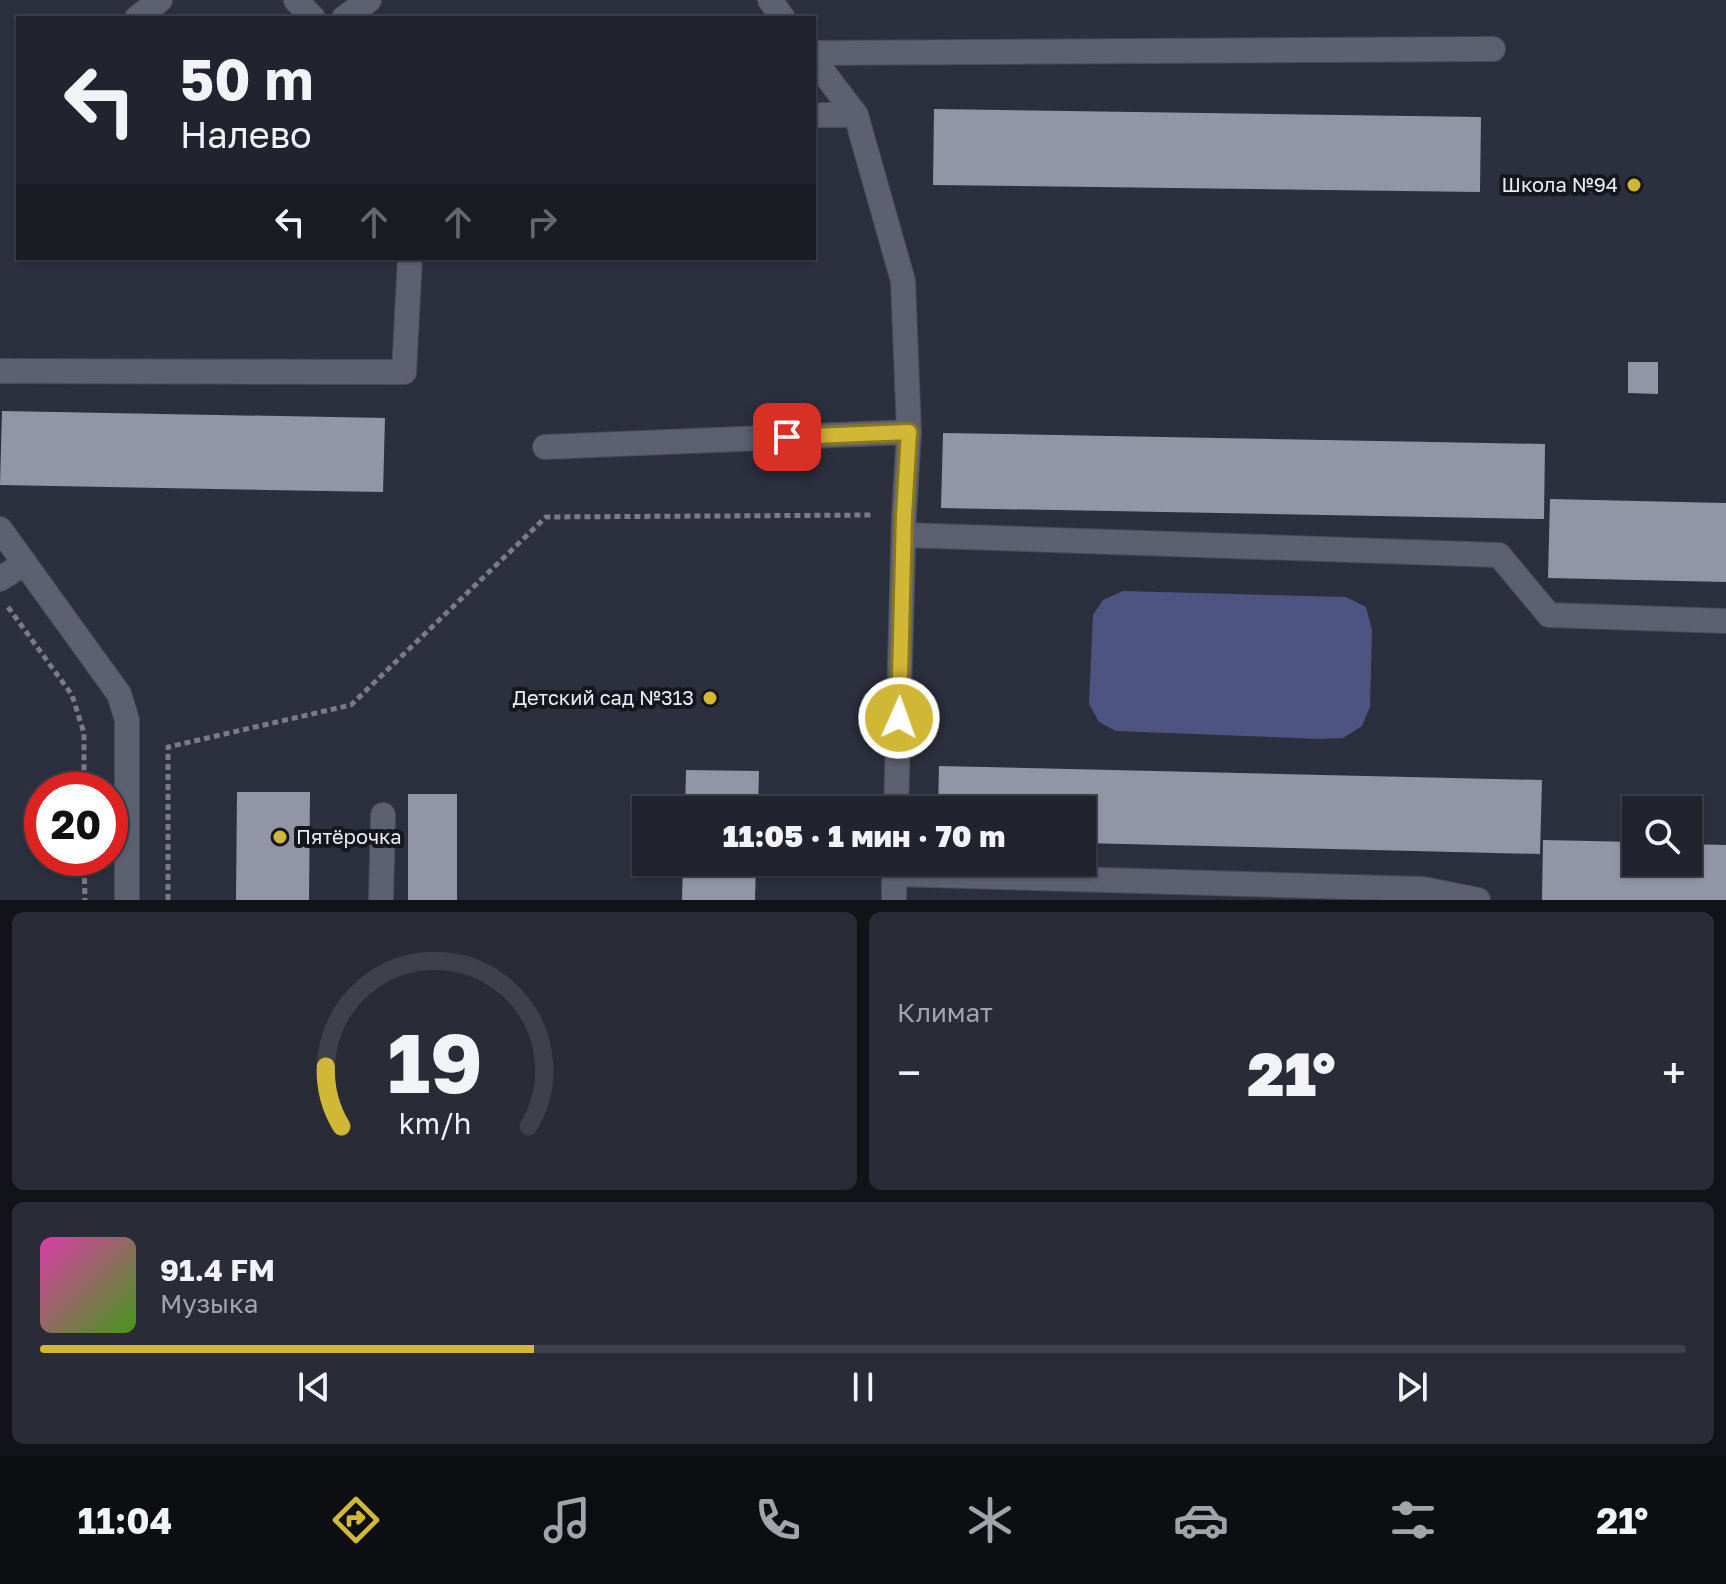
<!DOCTYPE html>
<html lang="ru">
<head>
<meta charset="utf-8">
<style>
  body { margin:0; font-family:"Golos Text",sans-serif; background:#292b36; color:#f1f3f6; height:100vh; display:flex; flex-direction:column; font-size:30px; white-space:nowrap }
  * { box-sizing:border-box; margin:0 }
  p { font-size:26px; color:#a2a4aa }
  .icon { flex:none; width:44px; height:44px; fill:none; stroke:currentColor; stroke-width:2; stroke-linecap:round; stroke-linejoin:round }
  .map { position:relative; height:900px; overflow:hidden }
  .panel { display:flex; flex-direction:column; gap:12px; padding:12px; background:#121319; flex:1 }
  .panel>* { flex:none }
  .top-card { position:absolute; left:16px; top:16px; width:800px; height:244px; border-radius:0px; box-shadow:0 2px 6px #0004,0 0 0 2px #3e404a; background:#21232e; color:#f1f3f6; overflow:hidden }
  .fabs { position:absolute; left:1622px; top:796px; display:grid; gap:16px }
  .fabs a { display:grid; place-items:center; width:80px; height:80px; border-radius:0px; background:#21232e; box-shadow:0 2px 6px #0004,0 0 0 2px #3e404a; font-size:40px }
  .speed { position:absolute; left:24px; top:772px; display:flex; gap:16px; font-size:40px; font-weight:700; text-align:center }
  .speed>* { display:grid; place-content:center; width:104px; height:104px; border-radius:50%; background:#21232e; box-shadow:0 2px 6px #0004,0 0 0 2px #3e404a; line-height:1 }
  .speed .limit { border:12px solid #d22; background:#fff; color:#111 }
  .pin { position:absolute; display:grid; place-items:center; width:68px; height:68px; color:#fff; margin:-34px; border-radius:16px; box-shadow:0 4px 12px #0006 }
  .me { position:absolute; width:88px; margin:-44px; rotate:2deg; stroke-linejoin:round; filter:drop-shadow(0 0 6px #0008) }
  .turn { display:flex; align-items:center; gap:28px; height:168px; padding:0 32px; font-size:36px }
  .turn .icon { width:104px; height:104px; stroke-width:2.5 }
  .turn b { display:block; font-size:56px; line-height:68px }
  .lanes { display:flex; align-items:center; height:76px; padding:0 32px; background:#0003; justify-content:center; gap:40px; direction:ltr }
  .lanes .off { opacity:.35 }
  .big { font-size:60px; font-weight:800; line-height:1.1 }
  .panel .card { flex:1; display:flex; flex-direction:column; justify-content:center; gap:12px; min-width:0; padding:0 28px; border-radius:12px; background:#292b36 }
  .panel .dial { align-items:center; gap:0 }
  .dial svg { height:208px; overflow:visible; fill:none; stroke:#3e404a; stroke-width:7; stroke-linecap:round; text-anchor:middle }
  .dial text { fill:#f1f3f6; stroke:none }
  .song { display:flex; align-items:center; gap:24px }
  .cover { width:96px; height:96px; border-radius:12px; background:linear-gradient(135deg,hsl(320 70% 55%),hsl(100 70% 35%)) }
  .played { height:8px; border-radius:4px; background:linear-gradient(90deg,#d1b736 30%,#3e404a 30%) }
  .keys { display:flex; justify-content:space-around; direction:ltr }
  .heat { display:flex; justify-content:space-between; align-items:center; font-size:44px; direction:ltr }
  .panel .tiles { flex:1; display:grid; gap:12px; grid-template-columns:1fr 1fr }
  .card:last-child { grid-column:span 2 }
  .trip { position:absolute; left:632px; top:796px; width:464px; height:80px; border-radius:0px; background:#21232e; box-shadow:0 2px 6px #0004,0 0 0 2px #3e404a; font-weight:800; line-height:80px; text-align:center }
  .tabs { display:flex; height:128px; justify-content:space-around; align-items:center; background:#0d0e12; color:#a2a4aa }
  .tabs .icon { width:56px; height:56px }
  .tabs .active { color:#d1b736 }
  .tabs b { font-size:36px; color:#f1f3f6 }
  .map>svg:first-child { display:block }
  .green { fill:#4e5481 }
  .building { fill:#9295a6 }
  .lines { fill:none; stroke-linecap:round; stroke-linejoin:round }
  .minor-casing { stroke:#484a56; stroke-width:26 }
  .path { stroke:#797b87; stroke-width:5; stroke-dasharray:6 4; stroke-linecap:butt }
  .minor { stroke:#5d6070; stroke-width:24 }
  .route-casing { stroke:#887723; stroke-width:20 }
  .route { stroke:#d1b736; stroke-width:14 }
  .poi-dot { fill:#d1b736; stroke:#16171e; stroke-width:3 }
  .labels { text-anchor:middle; stroke-width:8; stroke-linejoin:round; paint-order:stroke }
  .poi-label { font-size:20px; fill:#ebedf6; stroke:#16171e; text-anchor:end }
</style>
</head>
<body>
<div class="map">
<svg width="1726" height="900" viewBox="0 0 1726 900">
  <rect width="100%" height="100%" fill="#2c2f3d"/>
  <!-- green -->
  <path class="green" d="M 1123,591 L 1346,597 L 1366,607 L 1372,630 L 1370,707 L 1362,726 L 1343,738 L 1320,739 L 1116,731 L 1099,722 L 1089,704 L 1093,615 L 1103,600 Z"/>
  <!-- building -->
  <path class="building" d="M 934,109 L 1481,117 L 1480,192 L 933,185 Z
    M 1628,362 L 1658,362 L 1658,394 L 1628,393 Z
    M 2,411 L 385,418 L 383,492 L 0,485 Z
    M 943,433 L 1545,444 L 1544,519 L 941,508 Z
    M 1550,499 L 1726,503 L 1726,582 L 1548,578 Z
    M 939,766 L 1542,780 L 1540,854 L 1082,843 L 1082,810 L 938,810 Z
    M 686,770 L 759,771 L 758,810 L 685,810 Z
    M 237,792 L 310,792 L 309,900 L 236,900 Z
    M 408,794 L 457,794 L 457,900 L 408,900 Z
    M 1543,840 L 1636,842 L 1636,862 L 1688,862 L 1688,844 L 1726,845 L 1726,900 L 1542,900 Z
    M 683,862 L 756,862 L 755,900 L 682,900 Z"/>
  <g class="lines">
    <!-- minor casing -->
    <g class="minor-casing">
      <path id="minor" d="M 296,0 L 313,18
        M 770,0 L 783,18
        M 137,18 L 160,0
        M 344,18 L 369,0
        M 814,53 L 1493,49
        M 814,60 L 856,115 L 903,281 L 909,432 L 904,515 L 896,810
        M 814,115 L 856,115
        M 0,371 L 404,372 L 410,258
        M 545,447 L 909,432
        M 0,529 L 119,694 L 127,720 L 127,900
        M 904,535 L 1499,555 L 1549,615 L 1726,621
        M 0,579 L 25,563
        M 894,874 L 1423,889 L 1478,900
        M 381,900 L 383,815
        M 894,900 L 894,862"/>
    </g>
    <!-- path -->
    <path class="path" d="M 8,607 L 72,695 L 84,733 L 84,790
      M 84,858 L 85,900
      M 168,900 L 168,747 L 351,705 L 546,517 L 874,515"/>
    <!-- minor -->
    <use href="#minor" class="minor"/>
  </g>
  <g class="lines">
    <!-- route casing -->
    <g class="route-casing">
      <path id="route" d="M 787,437 L 909,432 L 904,515 L 899,718"/>
    </g>
    <!-- route -->
    <use href="#route" class="route"/>
  </g>
  <!-- markers -->
  <g class="poi-dot">
    <circle cx="1634" cy="185" r="8"/>
    <circle cx="710" cy="698" r="8"/>
    <circle cx="280" cy="837" r="8"/>
  </g>
  <g class="labels">
    <!-- poi labels -->
    <g class="poi-label">
      <text x="1618" y="192">Школа №94</text>
      <text x="694" y="705">Детский сад №313</text>
      <text x="296" y="844" text-anchor="start">Пятёрочка</text>
    </g>
  </g>
</svg>
<div class="fabs">
<a><svg class="icon" aria-label="search" viewBox="0 0 24 24"><circle cx="10" cy="10" r="6"/><path d="M15 15l6 6"/></svg></a>
</div>
<div class="speed"><div class="limit">20</div></div>
<div class="pin" style="left:787px;top:437px;background:#d93025"><svg class="icon" aria-label="arrive" viewBox="0 0 24 24"><path d="M6 21V4h12l-3 4 3 4H6"/></svg></div>
<svg class="me" style="left:899px;top:718px" viewBox="-20 -20 40 40"><circle r="17" fill="#d1b736" stroke="#fff" stroke-width="3"/><path d="M0-11L8 9 0 5-8 9z" fill="#fff"/></svg>
<div class="trip">11:05 · 1 мин · 70 m</div>
<div class="top-card">
<div class="turn"><svg class="icon" aria-label="left" viewBox="0 0 24 24"><path d="M17 20v-9H6M10 6l-5 5 5 5"/></svg><div><b>50 m</b>Налево</div></div>
<div class="lanes"><svg class="icon" aria-label="left" viewBox="0 0 24 24"><path d="M17 20v-9H6M10 6l-5 5 5 5"/></svg><svg class="icon off" aria-label="ahead" viewBox="0 0 24 24"><path d="M12 20V5M6 11l6-6 6 6"/></svg><svg class="icon off" aria-label="ahead" viewBox="0 0 24 24"><path d="M12 20V5M6 11l6-6 6 6"/></svg><svg class="icon off" aria-label="right" viewBox="0 0 24 24"><path d="M7 20v-9h11M14 6l5 5-5 5"/></svg></div>
</div>
</div>
<section class="panel">
<div class="tiles">
<div class="card dial"><svg viewBox="0 0 100 80">
<path d="M14 69A42 42 0 1 1 86 69"/>
<path d="M14 69A42 42 0 0 1 8 46" stroke="#d1b736"/>
<text x="50" y="56" font-size="32" font-weight="700">19</text>
<text x="50" y="72" font-size="11">km/h</text>
</svg></div>
<div class="card"><p>Климат</p>
<div class="heat"><a>−</a><b class="big">21°</b><a>+</a></div>
</div>
<div class="card">
<div class="song"><i class="cover"></i><div><b>91.4 FM</b><p>Музыка</p></div></div>
<div class="played"></div>
<div class="keys"><svg class="icon" aria-label="previous" viewBox="0 0 24 24"><path d="M18 5L8 12l10 7zM5 5v14"/></svg><svg class="icon" aria-label="pause" viewBox="0 0 24 24"><path d="M8 5v14M16 5v14"/></svg><svg class="icon" aria-label="next" viewBox="0 0 24 24"><path d="M6 5l10 7-10 7zM19 5v14"/></svg></div>
</div>
</div>
</section>
<nav class="tabs">
<b>11:04</b>
<svg class="icon active" aria-label="directions" viewBox="0 0 24 24"><path d="M12 3l9 9-9 9-9-9zM9 14v-3h6M13 9l2 2-2 2"/></svg>
<svg class="icon" aria-label="music" viewBox="0 0 24 24"><path d="M9 18V5l10-2v13"/><circle cx="6" cy="18" r="3"/><circle cx="16" cy="16" r="3"/></svg>
<svg class="icon" aria-label="phone" viewBox="0 0 24 24"><path d="M5 4h4l2 5-3 2q2 4 5 5l2-3 5 2v4C11 20 4 13 5 4z"/></svg>
<svg class="icon" aria-label="climate" viewBox="0 0 24 24"><path d="M12 3v18M4 7l16 10M4 17L20 7"/></svg>
<svg class="icon" aria-label="car" viewBox="0 0 24 24"><path d="M5 17H2v-5l4-1 3-4h7l3 4 3 1v5h-3M9 17h6M6 11h13"/><circle cx="7" cy="17" r="2"/><circle cx="17" cy="17" r="2"/></svg>
<svg class="icon" aria-label="filters" viewBox="0 0 24 24"><path d="M4 7h16M4 17h16"/><circle cx="9" cy="7" r="2"/><circle cx="15" cy="17" r="2"/></svg>
<b>21°</b>
</nav>
</body>
</html>
